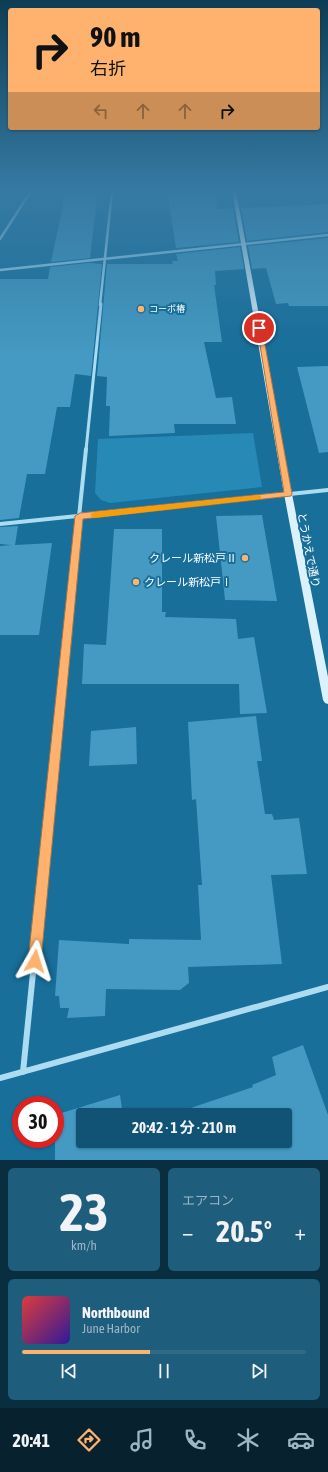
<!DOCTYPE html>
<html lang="ja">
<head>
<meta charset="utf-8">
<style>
  body { margin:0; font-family:"Asap Condensed","Noto Sans JP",sans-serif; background:#1e5d7c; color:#f1f3f6; height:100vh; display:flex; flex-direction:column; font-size:15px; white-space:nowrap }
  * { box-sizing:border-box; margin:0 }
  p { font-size:13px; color:#9cb6c5 }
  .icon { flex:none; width:22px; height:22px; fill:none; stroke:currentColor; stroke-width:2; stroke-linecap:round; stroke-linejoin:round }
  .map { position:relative; height:1160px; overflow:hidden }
  .drawer { display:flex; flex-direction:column; gap:8px; padding:8px; background:#092e40; flex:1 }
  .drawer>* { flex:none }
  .top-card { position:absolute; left:8px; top:8px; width:312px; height:122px; border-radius:4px; box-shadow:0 1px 3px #0004; background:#ffb26d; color:#111; overflow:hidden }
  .speed { position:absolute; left:12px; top:1096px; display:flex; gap:8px; font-size:20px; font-weight:700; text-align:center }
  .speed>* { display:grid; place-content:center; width:52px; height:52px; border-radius:50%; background:#115374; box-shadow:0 1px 3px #0004; line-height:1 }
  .speed .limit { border:6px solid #d22; background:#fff; color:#111 }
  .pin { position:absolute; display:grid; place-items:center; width:34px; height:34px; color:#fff; margin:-17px; border:2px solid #fff; border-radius:50%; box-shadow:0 1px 4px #0007 }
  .me { position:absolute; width:44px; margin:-22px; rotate:6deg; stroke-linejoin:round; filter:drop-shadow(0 0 3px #0008) }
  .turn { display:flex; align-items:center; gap:14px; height:84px; padding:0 16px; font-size:18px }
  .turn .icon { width:52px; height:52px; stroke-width:2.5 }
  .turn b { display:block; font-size:28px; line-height:34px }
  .lanes { display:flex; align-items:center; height:38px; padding:0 16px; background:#0003; justify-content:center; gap:20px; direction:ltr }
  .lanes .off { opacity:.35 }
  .big { font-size:30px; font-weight:700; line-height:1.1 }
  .drawer .card { flex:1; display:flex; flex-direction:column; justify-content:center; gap:6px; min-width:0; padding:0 14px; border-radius:6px; background:#1e5d7c }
  .drawer .dial { align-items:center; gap:0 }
  .dial b { font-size:52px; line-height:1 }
  .song { display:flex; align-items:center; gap:12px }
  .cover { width:48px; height:48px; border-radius:6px; background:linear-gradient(135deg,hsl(0 70% 55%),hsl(250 70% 35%)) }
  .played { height:4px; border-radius:2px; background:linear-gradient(90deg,#ffb26d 45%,#306986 45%) }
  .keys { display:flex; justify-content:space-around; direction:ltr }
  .heat { display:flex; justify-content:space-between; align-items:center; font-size:22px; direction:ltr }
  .drawer .tiles { flex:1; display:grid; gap:8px; grid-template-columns:1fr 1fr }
  .card:last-child { grid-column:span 2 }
  .trip { position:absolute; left:76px; top:1108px; width:216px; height:40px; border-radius:4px; background:#115374; box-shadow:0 1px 3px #0004; font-weight:700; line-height:40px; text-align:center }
  .menu { display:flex; height:64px; justify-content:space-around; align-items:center; background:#07212e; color:#9cb6c5 }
  .menu .icon { width:28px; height:28px }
  .menu .active { color:#ffb26d }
  .menu b { font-size:18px; color:#f1f3f6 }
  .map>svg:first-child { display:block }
  .green { fill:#2689b6 }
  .building { fill:#449ac2 }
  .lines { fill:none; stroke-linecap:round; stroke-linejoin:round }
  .street-far4 { stroke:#acdcf2; stroke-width:2.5 }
  .street-far3 { stroke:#acdcf2; stroke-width:3 }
  .street-far2 { stroke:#acdcf2; stroke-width:4 }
  .street-far1 { stroke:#acdcf2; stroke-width:5 }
  .street { stroke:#acdcf2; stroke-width:6 }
  .secondary { fill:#dbf1fc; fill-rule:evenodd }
  .rail-casing { stroke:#fff; stroke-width:3 }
  .rail { stroke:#176f9a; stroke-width:2; stroke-dasharray:5.5; stroke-linecap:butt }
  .route { fill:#ffb26d; stroke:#a67447 }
  .slow { fill:#f59e0b }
  .poi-dot { fill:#ffb26d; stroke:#176f9a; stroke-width:1.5 }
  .labels { text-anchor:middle; stroke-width:4; stroke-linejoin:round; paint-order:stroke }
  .far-poi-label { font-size:9px; fill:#fff; stroke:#176f9a; text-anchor:start }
  .street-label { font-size:11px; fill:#fff; stroke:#176f9a }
  .poi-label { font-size:11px; fill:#fff; stroke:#176f9a; text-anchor:end }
</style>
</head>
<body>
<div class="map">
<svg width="328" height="1160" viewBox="0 0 328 1160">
  <rect width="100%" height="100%" fill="#176f9a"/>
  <!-- green -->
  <path class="green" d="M 253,433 L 262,487 L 110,503 L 101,500 L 95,493 L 98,439 Z"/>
  <!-- building -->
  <path class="building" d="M 66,191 L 98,191 L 90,258 L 51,262 Z
    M 167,191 L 215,191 L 217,209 L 233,208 L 239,242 L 176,248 Z
    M 328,204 L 328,232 L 247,241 L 241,208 Z
    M 328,238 L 328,306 L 289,306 L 288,303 L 276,304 L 266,268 L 252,269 L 248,246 Z
    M 240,247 L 244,269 L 215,271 L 216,285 L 214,285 L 222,342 L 204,342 L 216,398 L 232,397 L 236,424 L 174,424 L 175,433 L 109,436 L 110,406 L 106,406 L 107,377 L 97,376 L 107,264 L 173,264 L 172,261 L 178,261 L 176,254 Z
    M 89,263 L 102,264 L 91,376 L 75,374 L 70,407 L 57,407 L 45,474 L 27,474 L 19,518 L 0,520 L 0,279 L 48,279 L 50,267 Z
    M 328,366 L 328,452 L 319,453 L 297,367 Z
    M 262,515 L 277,601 L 225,600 L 216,516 Z
    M 18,526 L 15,545 L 52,543 L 39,635 L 0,635 L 0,546 L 11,545 L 0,544 L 0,527 Z
    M 114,529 L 162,529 L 162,612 L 166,612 L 165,617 L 236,619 L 238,639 L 254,637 L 267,713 L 240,714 L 239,684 L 82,684 L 84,644 L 106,645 Z
    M 256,716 L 262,761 L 257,761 L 265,814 L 272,814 L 274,820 L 299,818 L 307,874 L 271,875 L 282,964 L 188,967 L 189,983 L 180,990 L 106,989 L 105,1016 L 67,1018 L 69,1008 L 60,1008 L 59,996 L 55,996 L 59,940 L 129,944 L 129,939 L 201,940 L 198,885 L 202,885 L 196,799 L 192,800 L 188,722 Z
    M 136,727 L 137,764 L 89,766 L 91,731 Z
    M 303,1045 L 328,1115 L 328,1160 L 55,1160 L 55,1115 L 120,1095 L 123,1115 L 83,1115 L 83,1141 L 285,1141 L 285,1115 L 170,1115 L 253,1087 L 252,1085 L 276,1075 L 272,1057 Z"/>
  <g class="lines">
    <!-- street-far4 -->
    <path class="street-far4" d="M 0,239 L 31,191
      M 0,270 L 328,235
      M 100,305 L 112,191"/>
    <!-- street-far3 -->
    <path class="street-far3" d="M 86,450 L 101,304"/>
    <!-- street-far2 -->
    <path class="street-far2" d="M 0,524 L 328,490
      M 67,633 L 86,449"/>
    <!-- street-far1 -->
    <path class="street-far1" d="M 44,865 L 67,632"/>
    <!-- street -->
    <path class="street" d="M 23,1072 L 44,864
      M 0,1078 L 328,987"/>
    <!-- secondary -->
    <path class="secondary" d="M 232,191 L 236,191 L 292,494 L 328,677 L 328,704 L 325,703 L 323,700 L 284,494 Z"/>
    <!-- rail casing -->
    <g class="rail-casing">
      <path id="rail" d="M 0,193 L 1,191"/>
    </g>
    <!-- rail -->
    <use href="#rail" class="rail"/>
  </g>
  <!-- sky -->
  <linearGradient id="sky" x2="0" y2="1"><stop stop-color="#0d3d55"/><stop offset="0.54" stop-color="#367aa3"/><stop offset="1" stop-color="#367aa3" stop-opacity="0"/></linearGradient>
  <rect width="328" height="354" fill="url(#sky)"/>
  <!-- route -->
  <path class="route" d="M 257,327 L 262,328 L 292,494 L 291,496 L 83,519 L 41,961 L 39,965 L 35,967 L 30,965 L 28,961 L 75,516 L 80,513 L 284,492 Z"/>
  <!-- slow -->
  <path class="slow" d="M 258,495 L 261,496 L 261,499 L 94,518 L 90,515 L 94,512 Z"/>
  <!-- markers -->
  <g class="poi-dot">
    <circle cx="141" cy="309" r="4"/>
    <circle cx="245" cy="558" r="4"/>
    <circle cx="136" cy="582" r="4"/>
  </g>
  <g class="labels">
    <!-- far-poi labels -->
    <g class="far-poi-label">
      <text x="149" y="312">コーポ椿</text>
    </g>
    <!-- street labels -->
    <g class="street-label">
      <text transform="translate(309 550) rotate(79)" y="4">とうかえで通り</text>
    </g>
    <!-- poi labels -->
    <g class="poi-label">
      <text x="237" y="562">クレール新松戸Ⅱ</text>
      <text x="144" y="586" text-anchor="start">クレール新松戸Ⅰ</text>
    </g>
  </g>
</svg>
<div class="speed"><div class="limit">30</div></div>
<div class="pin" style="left:259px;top:328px;background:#d93025"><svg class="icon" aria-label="arrive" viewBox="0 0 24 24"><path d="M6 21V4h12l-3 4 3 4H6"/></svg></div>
<svg class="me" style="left:35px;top:961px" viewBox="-20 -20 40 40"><path d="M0-17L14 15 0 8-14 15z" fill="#ffb26d" stroke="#fff" stroke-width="4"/></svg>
<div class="trip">20:42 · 1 分 · 210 m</div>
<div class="top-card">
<div class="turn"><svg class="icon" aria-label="right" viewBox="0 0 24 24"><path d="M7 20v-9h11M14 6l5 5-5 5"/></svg><div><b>90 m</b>右折</div></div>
<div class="lanes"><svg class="icon off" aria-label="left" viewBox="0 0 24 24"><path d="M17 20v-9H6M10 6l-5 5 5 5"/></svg><svg class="icon off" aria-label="ahead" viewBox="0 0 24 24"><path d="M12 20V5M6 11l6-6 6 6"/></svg><svg class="icon off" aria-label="ahead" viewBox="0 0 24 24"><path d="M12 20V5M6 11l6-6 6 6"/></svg><svg class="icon" aria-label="right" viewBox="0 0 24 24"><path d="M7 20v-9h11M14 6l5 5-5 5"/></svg></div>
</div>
</div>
<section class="drawer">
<div class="tiles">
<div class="card dial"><b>23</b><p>km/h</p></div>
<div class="card"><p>エアコン</p>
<div class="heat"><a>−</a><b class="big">20.5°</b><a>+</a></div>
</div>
<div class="card">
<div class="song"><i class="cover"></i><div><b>Northbound</b><p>June Harbor</p></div></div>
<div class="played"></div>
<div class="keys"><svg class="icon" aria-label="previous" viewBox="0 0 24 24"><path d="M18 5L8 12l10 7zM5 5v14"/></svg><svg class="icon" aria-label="pause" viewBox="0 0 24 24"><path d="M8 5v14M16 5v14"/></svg><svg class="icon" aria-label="next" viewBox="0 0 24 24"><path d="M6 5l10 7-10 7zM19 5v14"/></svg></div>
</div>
</div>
</section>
<nav class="menu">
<b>20:41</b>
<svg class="icon active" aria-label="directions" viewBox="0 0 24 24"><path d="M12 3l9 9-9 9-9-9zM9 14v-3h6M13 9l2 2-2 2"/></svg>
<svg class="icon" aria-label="music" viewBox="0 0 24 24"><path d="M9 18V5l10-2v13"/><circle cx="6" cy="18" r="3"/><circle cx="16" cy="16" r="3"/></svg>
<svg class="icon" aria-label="phone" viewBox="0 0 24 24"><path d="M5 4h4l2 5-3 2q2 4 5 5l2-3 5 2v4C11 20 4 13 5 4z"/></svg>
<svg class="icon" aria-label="climate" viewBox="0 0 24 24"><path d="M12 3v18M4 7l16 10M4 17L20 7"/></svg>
<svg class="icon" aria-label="car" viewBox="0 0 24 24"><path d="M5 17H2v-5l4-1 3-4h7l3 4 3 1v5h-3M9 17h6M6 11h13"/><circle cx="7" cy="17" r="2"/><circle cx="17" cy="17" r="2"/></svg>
</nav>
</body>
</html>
